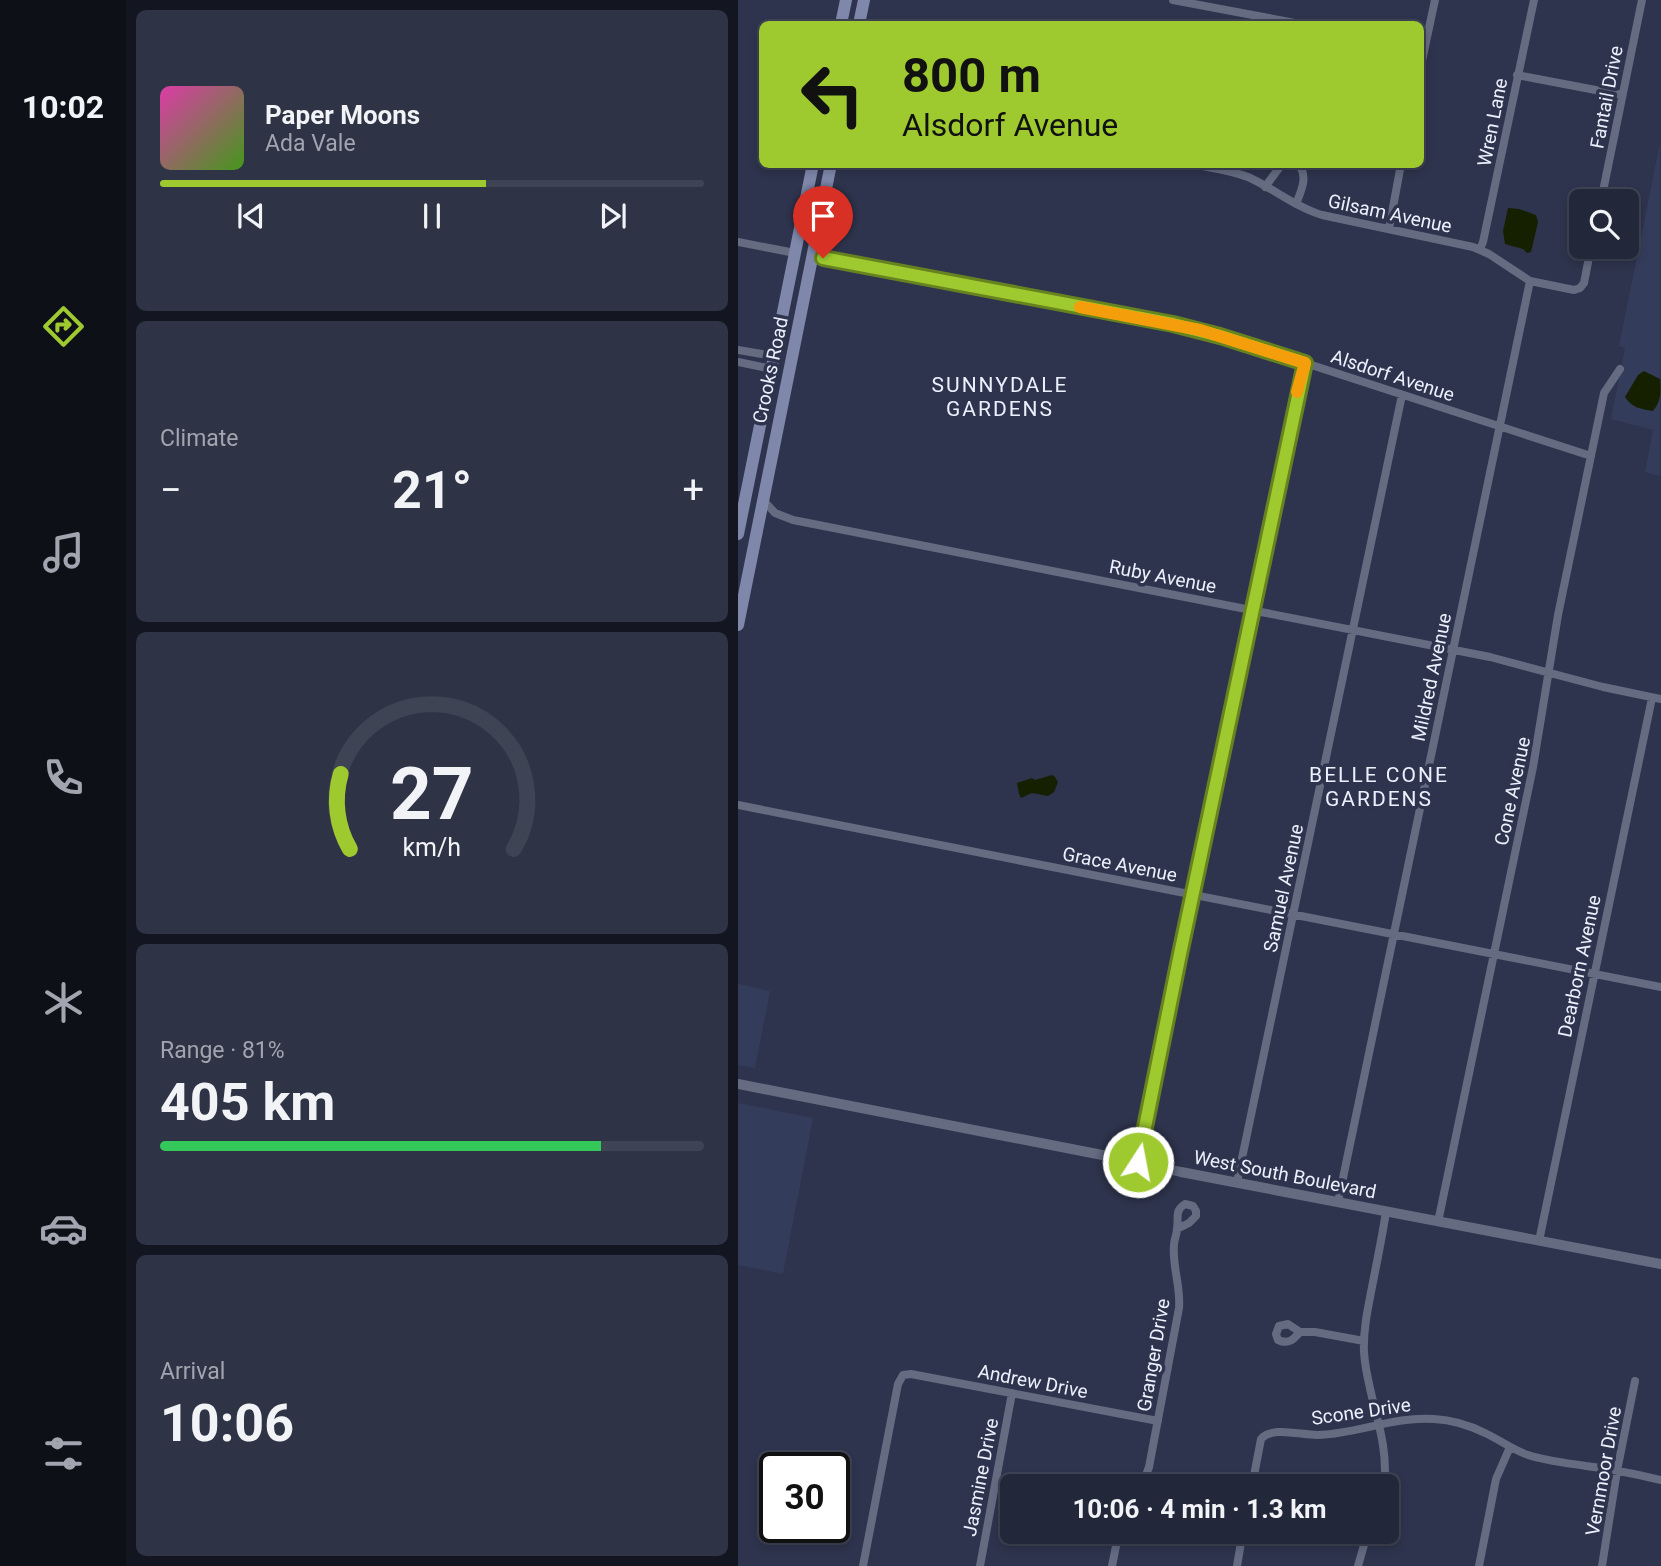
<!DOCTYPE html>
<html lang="en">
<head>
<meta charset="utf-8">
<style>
  body { margin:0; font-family:Roboto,sans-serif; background:#2e3345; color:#f1f3f6; height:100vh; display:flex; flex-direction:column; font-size:26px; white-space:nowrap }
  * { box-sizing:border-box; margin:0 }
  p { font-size:23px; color:#a2a5af }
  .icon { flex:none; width:38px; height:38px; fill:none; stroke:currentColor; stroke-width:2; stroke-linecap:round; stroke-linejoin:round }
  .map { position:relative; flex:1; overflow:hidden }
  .details { display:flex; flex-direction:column; gap:10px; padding:10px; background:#131520; width:612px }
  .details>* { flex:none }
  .top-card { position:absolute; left:21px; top:21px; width:665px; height:147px; border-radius:10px; box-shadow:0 4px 10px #0003,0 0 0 2px #3f4454; background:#9eca2f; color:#111; overflow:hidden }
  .buttons { position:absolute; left:831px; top:189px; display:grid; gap:14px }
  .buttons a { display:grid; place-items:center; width:70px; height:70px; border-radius:10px; background:#22273a; box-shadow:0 4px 10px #0003,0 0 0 2px #3f4454; font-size:35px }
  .speed { position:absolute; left:21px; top:1452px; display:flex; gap:14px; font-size:35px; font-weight:700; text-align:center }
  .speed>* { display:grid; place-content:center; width:91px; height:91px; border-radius:50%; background:#22273a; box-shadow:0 4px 10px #0003,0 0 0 2px #3f4454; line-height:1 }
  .speed .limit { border:4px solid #111; border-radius:10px; background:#fff; color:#111 }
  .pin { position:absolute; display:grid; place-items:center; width:60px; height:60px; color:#fff; margin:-72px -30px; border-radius:50% 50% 50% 0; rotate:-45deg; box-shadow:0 0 7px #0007 }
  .pin .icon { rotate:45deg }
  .me { position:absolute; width:77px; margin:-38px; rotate:11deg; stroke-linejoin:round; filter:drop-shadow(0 0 5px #0008) }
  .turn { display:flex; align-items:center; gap:24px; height:147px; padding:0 28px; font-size:32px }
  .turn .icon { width:91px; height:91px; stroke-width:2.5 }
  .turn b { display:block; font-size:49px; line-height:60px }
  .big { font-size:52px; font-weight:700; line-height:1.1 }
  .details .tile { flex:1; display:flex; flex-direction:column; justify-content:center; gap:10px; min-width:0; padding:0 24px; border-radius:10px; background:#2e3345 }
  .details .dial { align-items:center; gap:0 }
  .dial svg { height:182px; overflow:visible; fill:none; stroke:#3f4454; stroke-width:7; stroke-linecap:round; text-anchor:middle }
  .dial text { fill:#f1f3f6; stroke:none }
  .song { display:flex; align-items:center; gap:21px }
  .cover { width:84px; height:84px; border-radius:10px; background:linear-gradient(135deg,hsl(320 70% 55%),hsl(100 70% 35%)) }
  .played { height:7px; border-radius:4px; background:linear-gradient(90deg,#9eca2f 60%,#3f4454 60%) }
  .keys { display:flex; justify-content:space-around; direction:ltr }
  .heat { display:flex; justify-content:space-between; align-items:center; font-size:38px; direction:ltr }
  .charge { height:10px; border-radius:5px; background:linear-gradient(90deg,#34c759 81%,#3f4454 0) }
  .trip { position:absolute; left:262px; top:1474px; width:399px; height:70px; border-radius:10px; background:#22273a; box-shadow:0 4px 10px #0003,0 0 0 2px #3f4454; font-weight:700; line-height:70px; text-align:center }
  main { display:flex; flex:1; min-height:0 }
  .tab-bar { display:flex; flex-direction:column; width:126px; justify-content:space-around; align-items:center; background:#0e1017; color:#a2a5af }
  .tab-bar .icon { width:49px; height:49px }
  .tab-bar .active { color:#9eca2f }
  .tab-bar b { font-size:32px; color:#f1f3f6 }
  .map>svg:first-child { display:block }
  .built { fill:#343c5b }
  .water { fill:#152000 }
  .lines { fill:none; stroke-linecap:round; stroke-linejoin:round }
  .minor { stroke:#656b81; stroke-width:8 }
  .tertiary { stroke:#656b81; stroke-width:10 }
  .secondary { stroke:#7f88ab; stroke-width:12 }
  .route-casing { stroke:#67831f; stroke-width:18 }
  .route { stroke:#9eca2f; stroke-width:12 }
  .slow { stroke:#f59e0b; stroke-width:12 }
  .labels { text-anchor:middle; stroke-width:7; stroke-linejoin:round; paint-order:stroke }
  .street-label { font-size:19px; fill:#ecf0fd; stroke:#2e344d }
  .neighbourhood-label { font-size:21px; letter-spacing:2px; fill:#ecf0fd; stroke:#2e344d }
</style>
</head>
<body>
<main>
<nav class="tab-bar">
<b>10:02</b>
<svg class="icon active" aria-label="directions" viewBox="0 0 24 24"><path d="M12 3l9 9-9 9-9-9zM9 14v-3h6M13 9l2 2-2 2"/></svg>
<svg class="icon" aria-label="music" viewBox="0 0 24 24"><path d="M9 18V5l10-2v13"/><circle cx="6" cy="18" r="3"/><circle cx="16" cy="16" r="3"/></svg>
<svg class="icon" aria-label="phone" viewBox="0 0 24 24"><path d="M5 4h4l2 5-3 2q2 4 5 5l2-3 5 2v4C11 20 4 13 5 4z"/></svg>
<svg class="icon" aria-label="climate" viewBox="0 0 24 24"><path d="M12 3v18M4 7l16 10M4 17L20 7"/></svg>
<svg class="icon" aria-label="car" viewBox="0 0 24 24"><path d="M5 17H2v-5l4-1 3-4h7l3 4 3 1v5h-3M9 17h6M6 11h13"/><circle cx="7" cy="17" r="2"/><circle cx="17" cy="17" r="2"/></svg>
<svg class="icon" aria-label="filters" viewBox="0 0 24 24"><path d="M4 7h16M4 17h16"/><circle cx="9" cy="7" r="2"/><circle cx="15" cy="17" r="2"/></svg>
</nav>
<section class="details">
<div class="tile">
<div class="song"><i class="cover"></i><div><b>Paper Moons</b><p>Ada Vale</p></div></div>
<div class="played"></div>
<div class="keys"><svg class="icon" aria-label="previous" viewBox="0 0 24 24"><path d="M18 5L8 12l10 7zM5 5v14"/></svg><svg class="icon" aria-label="pause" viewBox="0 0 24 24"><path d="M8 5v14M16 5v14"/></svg><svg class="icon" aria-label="next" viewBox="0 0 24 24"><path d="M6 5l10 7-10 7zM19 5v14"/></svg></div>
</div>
<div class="tile"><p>Climate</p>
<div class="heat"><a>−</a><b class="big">21°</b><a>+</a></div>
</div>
<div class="tile dial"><svg viewBox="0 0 100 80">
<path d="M14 69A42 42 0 1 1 86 69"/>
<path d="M14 69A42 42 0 0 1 10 36" stroke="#9eca2f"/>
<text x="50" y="56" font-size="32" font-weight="700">27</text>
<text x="50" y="72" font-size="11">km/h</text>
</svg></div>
<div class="tile"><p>Range · 81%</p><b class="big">405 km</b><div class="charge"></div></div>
<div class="tile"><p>Arrival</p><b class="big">10:06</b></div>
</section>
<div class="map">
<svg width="923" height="1566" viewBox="0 0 923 1566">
  <rect width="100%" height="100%" fill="#2e344d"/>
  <!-- built -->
  <path class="built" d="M 922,143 L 922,476 L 907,472 L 915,430 L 873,419 L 887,348 L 881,346 Z
    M 0,984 L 32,991 L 17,1068 L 0,1065 Z
    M 0,1103 L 75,1118 L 45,1274 L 0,1265 Z"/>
  <!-- water -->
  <path class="water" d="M 770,208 L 781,209 L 798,215 L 800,222 L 793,252 L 789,253 L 785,249 L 767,244 L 765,231 Z
    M 906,371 L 922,379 C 923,392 923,402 915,411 C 903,409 894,408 887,397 L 900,375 Z
    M 314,775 L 317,777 L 320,782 L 316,792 L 310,796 L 294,793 L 283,798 L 281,794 L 279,783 L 294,778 L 297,780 Z"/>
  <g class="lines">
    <!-- minor -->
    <path class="minor" d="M 435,0 L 557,23
      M 682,70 L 697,0
      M 779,75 L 884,95
      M 455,164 C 473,168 492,170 510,177 C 535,188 557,207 584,215 L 735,247 L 751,254 L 792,281 L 836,290 L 842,288 L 846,283 L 853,247
      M 527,187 L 544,164
      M 863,201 L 904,0
      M 558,204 C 563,191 571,176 560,164
      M 651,229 L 663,164
      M 0,242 L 57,253
      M 742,249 L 745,242 L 796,0
      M 75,256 L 462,330 L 512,345 L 853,456
      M 0,350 L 36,356
      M 0,362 L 34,369
      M 25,500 L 37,513 L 55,520 L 752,657 L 865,687 L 923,699
      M 0,805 L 923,987
      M 400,1162 L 446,937 L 567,363
      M 499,1182 L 664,395
      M 600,1202 L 792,281
      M 700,1222 L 795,767 L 820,615 L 866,393 L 882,369
      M 801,1241 L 914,698
      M 562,1332 C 556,1339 551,1345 540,1340 L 538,1334 L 541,1326 L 550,1324 L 562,1332 L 577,1332 L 626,1341
      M 404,1486 L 411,1467 L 441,1308 C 443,1287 434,1266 436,1245 C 436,1240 439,1234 439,1229 C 441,1218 436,1211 447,1204 L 455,1206 L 458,1211 L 458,1216 L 451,1223 L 439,1229
      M 514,1486 L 523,1439 C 534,1426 562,1435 579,1435 C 619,1434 656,1416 696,1419 C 714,1420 731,1425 747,1433 C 762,1440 775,1450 790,1455 C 809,1461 829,1463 848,1466 C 873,1469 898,1474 923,1480
      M 646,1486 C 652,1438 629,1398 626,1352 C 625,1330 630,1308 634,1287 C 639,1262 644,1237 648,1212
      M 125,1566 L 160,1384 L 165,1375 L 173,1374 L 420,1421
      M 242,1566 L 274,1393
      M 374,1566 L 381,1531
      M 499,1566 L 505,1531
      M 620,1566 L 630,1531
      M 741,1566 L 758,1479 L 772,1447
      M 864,1566 L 879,1471 L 897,1381"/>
    <!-- tertiary -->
    <path class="tertiary" d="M 0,1084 L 400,1162 L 443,1172 L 923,1264"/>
    <!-- secondary -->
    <path class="secondary" d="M 103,24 L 108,0
      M 121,24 L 126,0
      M 0,534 L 75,164
      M 0,625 L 93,164"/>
  </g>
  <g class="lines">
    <!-- route casing -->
    <g class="route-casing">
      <path id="route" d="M 85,258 L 435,324 L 482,336 L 567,363 L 442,954 L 400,1162"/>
    </g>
    <!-- route -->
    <use href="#route" class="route"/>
    <!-- slow -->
    <path class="slow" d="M 342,307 L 462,330 L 567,363 L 559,392"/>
  </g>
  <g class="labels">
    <!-- street labels -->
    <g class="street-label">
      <text transform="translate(868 97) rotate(-79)" y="7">Fantail Drive</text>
      <text transform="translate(754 122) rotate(-79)" y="7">Wren Lane</text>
      <text transform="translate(652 213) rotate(12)" y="7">Gilsam Avenue</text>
      <text transform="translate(32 370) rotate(-78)" y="7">Crooks Road</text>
      <text transform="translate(655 375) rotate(18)" y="7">Alsdorf Avenue</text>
      <text transform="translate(425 576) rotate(11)" y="7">Ruby Avenue</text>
      <text transform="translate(693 677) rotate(-78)" y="7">Mildred Avenue</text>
      <text transform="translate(774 791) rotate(-78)" y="7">Cone Avenue</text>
      <text transform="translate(382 864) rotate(11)" y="7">Grace Avenue</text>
      <text transform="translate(545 888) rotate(-78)" y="7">Samuel Avenue</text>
      <text transform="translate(841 966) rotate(-78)" y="7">Dearborn Avenue</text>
      <text transform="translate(547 1174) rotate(11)" y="7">West South Boulevard</text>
      <text transform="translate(415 1355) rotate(-80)" y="7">Granger Drive</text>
      <text transform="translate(295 1381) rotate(11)" y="7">Andrew Drive</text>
      <text transform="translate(623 1411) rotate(-8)" y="7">Scone Drive</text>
      <text transform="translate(865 1471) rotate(-80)" y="7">Vernmoor Drive</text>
      <text transform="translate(242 1477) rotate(-79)" y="7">Jasmine Drive</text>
    </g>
    <!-- neighbourhood labels -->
    <g class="neighbourhood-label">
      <text x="262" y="392">SUNNYDALE<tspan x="262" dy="24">GARDENS</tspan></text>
      <text x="641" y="782">BELLE CONE<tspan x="641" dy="24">GARDENS</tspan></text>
    </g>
  </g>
</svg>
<div class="buttons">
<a><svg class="icon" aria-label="search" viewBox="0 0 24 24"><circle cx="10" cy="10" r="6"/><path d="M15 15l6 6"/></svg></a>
</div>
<div class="speed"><div class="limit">30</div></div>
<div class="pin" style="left:85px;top:258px;background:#d93025"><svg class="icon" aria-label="arrive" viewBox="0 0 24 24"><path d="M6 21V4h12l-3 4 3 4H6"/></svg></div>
<svg class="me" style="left:400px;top:1162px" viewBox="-20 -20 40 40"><circle r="17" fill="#9eca2f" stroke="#fff" stroke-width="3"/><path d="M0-11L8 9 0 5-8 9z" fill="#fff"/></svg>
<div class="trip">10:06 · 4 min · 1.3 km</div>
<div class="top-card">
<div class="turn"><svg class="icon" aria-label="left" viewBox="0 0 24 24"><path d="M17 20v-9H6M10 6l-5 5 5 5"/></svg><div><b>800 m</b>Alsdorf Avenue</div></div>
</div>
</div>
</main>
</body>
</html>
